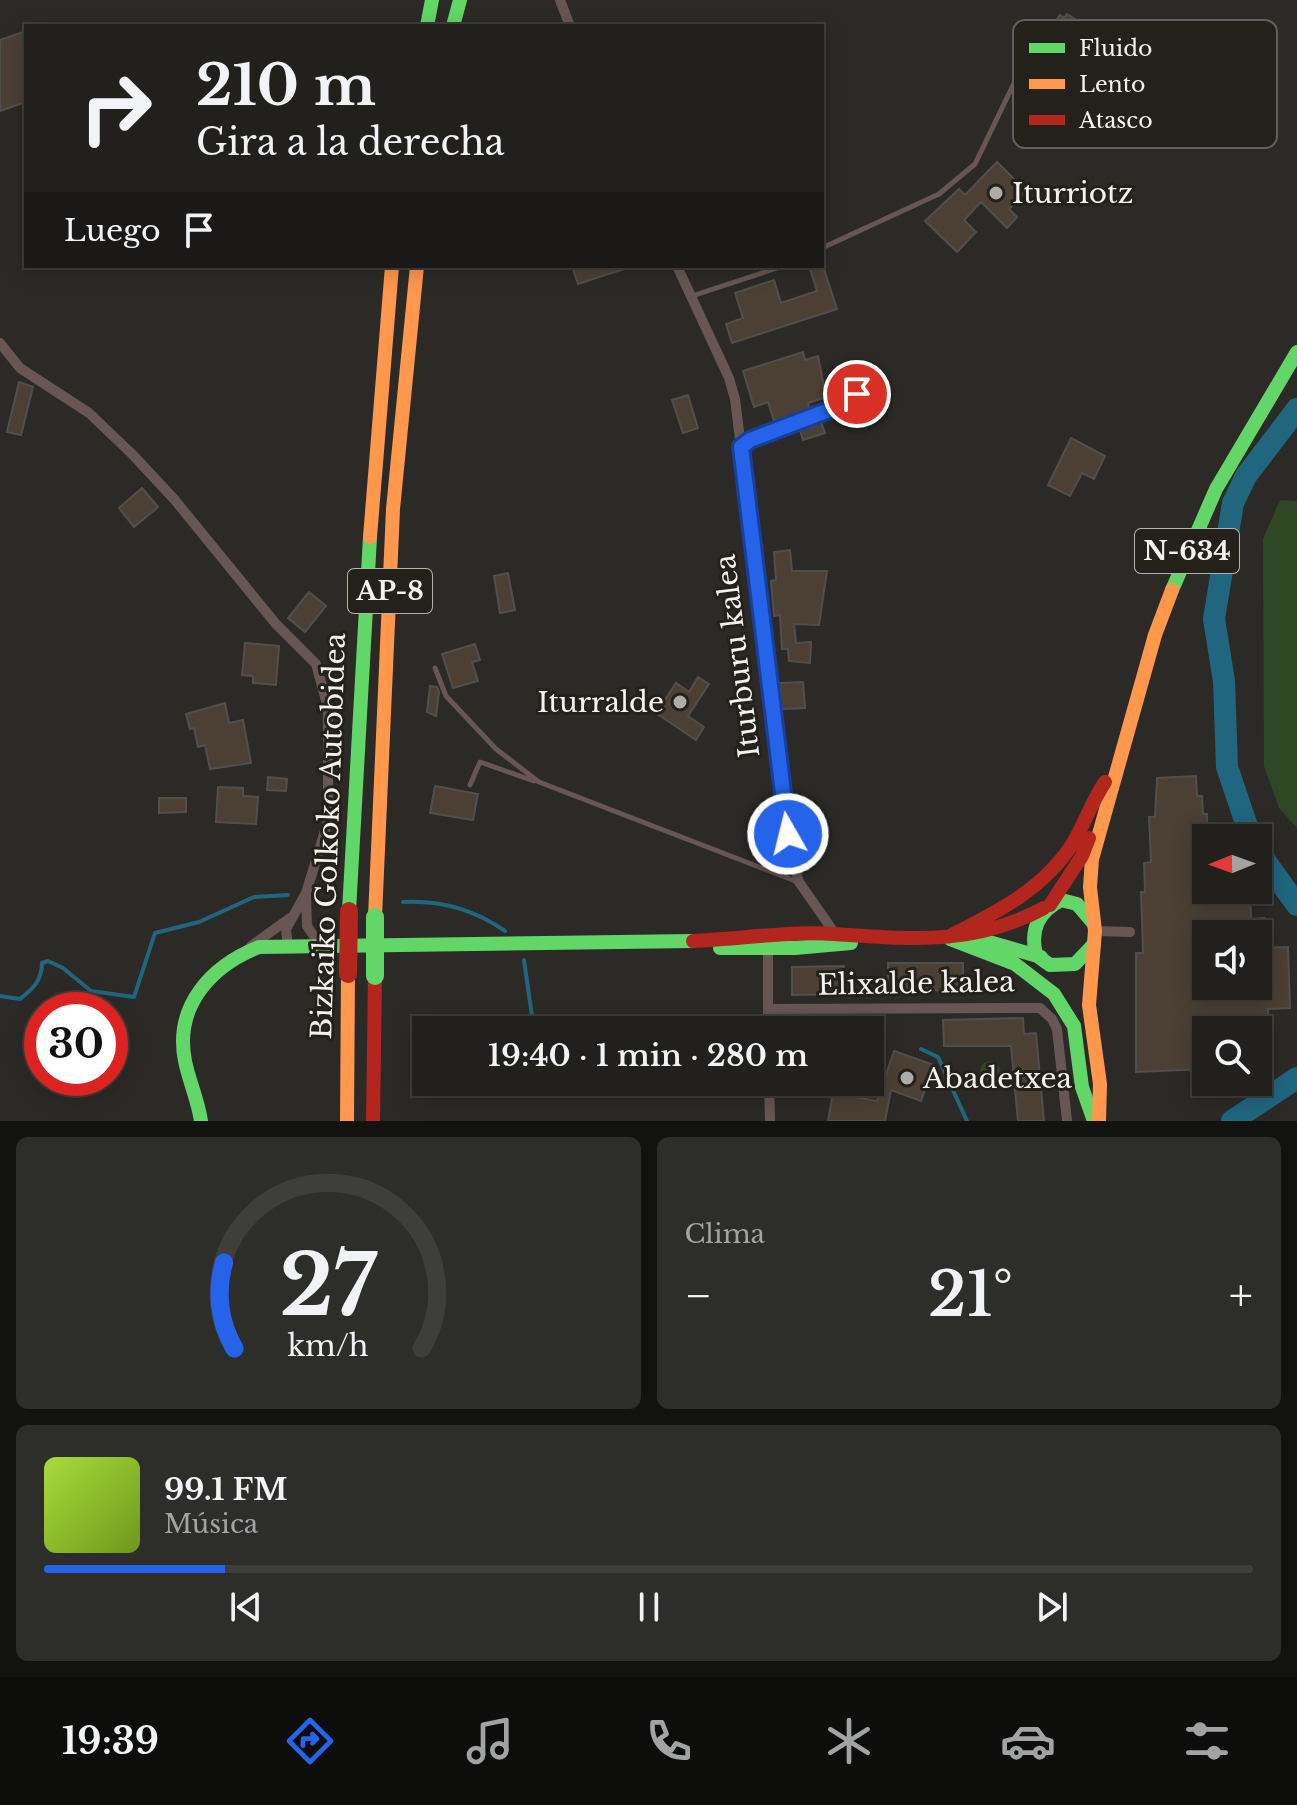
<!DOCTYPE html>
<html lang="es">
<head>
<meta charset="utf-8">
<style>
  body { margin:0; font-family:"Libre Baskerville",serif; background:#2d2d2a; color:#f1f3f6; height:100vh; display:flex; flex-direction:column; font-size:30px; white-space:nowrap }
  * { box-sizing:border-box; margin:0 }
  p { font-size:26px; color:#a2a3a4 }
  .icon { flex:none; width:44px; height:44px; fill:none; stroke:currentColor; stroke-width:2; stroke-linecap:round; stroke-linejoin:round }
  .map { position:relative; height:1121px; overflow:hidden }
  .sheet { display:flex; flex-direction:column; gap:16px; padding:16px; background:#121210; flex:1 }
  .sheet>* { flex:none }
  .hud { position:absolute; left:24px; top:24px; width:800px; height:244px; border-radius:0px; box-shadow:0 4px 20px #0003,0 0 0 2px #3e3e3b; background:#21201d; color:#f1f3f6; overflow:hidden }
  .needle { width:52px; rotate:269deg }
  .fabs { position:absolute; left:1192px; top:824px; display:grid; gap:16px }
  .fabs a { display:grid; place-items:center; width:80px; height:80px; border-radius:0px; background:#21201d; box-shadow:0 4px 20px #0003,0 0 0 2px #3e3e3b; font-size:40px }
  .speed { position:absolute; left:24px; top:992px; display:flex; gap:16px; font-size:40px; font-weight:700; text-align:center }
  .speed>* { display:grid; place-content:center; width:104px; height:104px; border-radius:50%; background:#21201d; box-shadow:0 4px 20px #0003,0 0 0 2px #3e3e3b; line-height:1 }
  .speed .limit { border:12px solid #d22; background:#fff; color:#111 }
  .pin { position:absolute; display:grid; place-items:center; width:68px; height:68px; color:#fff; margin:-34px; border:4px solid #fff; border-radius:50%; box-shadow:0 2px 8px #0007 }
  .me { position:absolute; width:88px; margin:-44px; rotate:352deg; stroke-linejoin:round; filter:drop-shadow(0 0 6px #0008) }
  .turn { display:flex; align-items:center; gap:28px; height:168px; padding:0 40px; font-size:36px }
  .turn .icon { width:104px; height:104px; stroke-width:2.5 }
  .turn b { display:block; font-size:56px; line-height:68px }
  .then { display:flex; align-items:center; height:76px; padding:0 40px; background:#0003; gap:16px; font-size:30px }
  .big { font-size:60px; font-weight:600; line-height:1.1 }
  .sheet .widget { flex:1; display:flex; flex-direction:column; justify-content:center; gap:12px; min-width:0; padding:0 28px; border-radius:12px; background:#2d2d2a }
  .sheet .dial { align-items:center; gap:0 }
  .dial svg { height:208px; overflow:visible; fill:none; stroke:#3e3e3b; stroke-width:7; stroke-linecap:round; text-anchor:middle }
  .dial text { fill:#f1f3f6; stroke:none }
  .song { display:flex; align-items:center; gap:24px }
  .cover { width:96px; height:96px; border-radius:12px; background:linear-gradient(135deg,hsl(80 70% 55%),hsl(80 70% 35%)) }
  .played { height:8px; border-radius:4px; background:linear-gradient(90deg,#2563eb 15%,#3e3e3b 15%) }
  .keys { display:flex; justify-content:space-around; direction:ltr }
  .heat { display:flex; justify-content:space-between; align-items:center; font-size:44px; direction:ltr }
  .sheet .tiles { flex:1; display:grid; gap:16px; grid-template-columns:1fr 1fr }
  .widget:last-child { grid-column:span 2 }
  .trip { position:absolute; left:412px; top:1016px; width:472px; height:80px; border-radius:0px; background:#21201d; box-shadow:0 4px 20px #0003,0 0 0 2px #3e3e3b; font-weight:600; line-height:80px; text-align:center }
  .menu { display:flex; height:128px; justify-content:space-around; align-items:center; background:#0d0d0c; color:#a2a3a4 }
  .menu .icon { width:56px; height:56px }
  .menu .active { color:#2563eb }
  .menu b { font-size:36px; color:#f1f3f6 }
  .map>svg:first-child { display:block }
  .green { fill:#2f4723 }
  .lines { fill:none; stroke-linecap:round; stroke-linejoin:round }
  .stream { stroke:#20667f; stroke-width:4 }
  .river { stroke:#20667f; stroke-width:22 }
  .building { fill:#4c4034; stroke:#514f4d; stroke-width:2 }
  .lane { stroke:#675654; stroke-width:5 }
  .street { stroke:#675654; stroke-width:10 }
  .fast { stroke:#63d668; stroke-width:14 }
  .slow { stroke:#ff974d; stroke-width:14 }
  .jam { stroke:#b3261e; stroke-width:14 }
  .fast-bridge { stroke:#63d668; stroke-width:18 }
  .jam-bridge { stroke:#b3261e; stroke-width:18 }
  .route-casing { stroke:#184099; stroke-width:20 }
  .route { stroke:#2563eb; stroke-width:14 }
  .poi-dot { fill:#aeaca8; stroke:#24211b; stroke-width:3 }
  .labels { text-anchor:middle; stroke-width:6; stroke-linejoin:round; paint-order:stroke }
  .shield { fill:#24211b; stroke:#b6b3af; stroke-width:2 }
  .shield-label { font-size:26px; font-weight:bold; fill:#f4f2ee }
  .poi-label { font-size:28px; fill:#f4f2ee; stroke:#24211b; text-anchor:start }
  .street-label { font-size:28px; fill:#f4f2ee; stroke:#24211b }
  .key { fill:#24211b; stroke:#62605a; stroke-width:2 }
  .key-label { font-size:22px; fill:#f4f2ee }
</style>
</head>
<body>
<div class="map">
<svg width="1297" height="1121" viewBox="0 0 1297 1121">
  <rect width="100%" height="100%" fill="#2c2a27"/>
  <!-- green -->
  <path class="green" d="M 1280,500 L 1297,501 L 1297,828 L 1279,808 L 1264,766 L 1263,539 Z
    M980 1071a10 10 0 1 1 20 0a10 10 0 1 1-20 0Z"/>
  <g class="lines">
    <!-- stream -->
    <path class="stream" d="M 403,902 C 440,900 475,910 505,931
      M 524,960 L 534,1030
      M 0,996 L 20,999 C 33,989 42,980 42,963 L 48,961 L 63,968 L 91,991 L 134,997 L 155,933 L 199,922 L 254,897 L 288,895
      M 802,1021 L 845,1030
      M 720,1030 L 721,1026 L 742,1017
      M 870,1035 L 872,1036
      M 921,1049 L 938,1057 L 967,1121
      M 585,1082 C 611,1097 665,1099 692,1082"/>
    <!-- river -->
    <path class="river" d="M 1251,838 L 1227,767 L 1224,681 L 1214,619 L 1233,503 L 1246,476 L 1297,409
      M 1258,851 L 1297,905
      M 1232,1121 L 1297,1078"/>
  </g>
  <!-- building -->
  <path class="building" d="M 1067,14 L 1084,25 L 1062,57 L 1037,40 L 1042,33 L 1046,35 L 1060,15 L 1064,18 Z
    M 26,31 L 26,102 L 0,111 L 0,40 Z
    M 997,162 L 1026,191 L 1009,209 L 1017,217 L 1007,228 L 981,202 L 964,220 L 976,232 L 957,252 L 925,221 L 959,189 L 965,195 Z
    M 572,266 L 627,266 L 627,268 L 578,284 Z
    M 809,266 L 823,266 L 837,309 L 732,343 L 726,324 L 743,318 L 735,293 L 774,280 L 781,303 L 817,291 Z
    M 803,352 L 805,360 L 818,356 L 826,397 L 808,403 L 810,411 L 774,421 L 768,402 L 754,407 L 743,371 Z
    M 19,382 L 33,387 L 21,435 L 7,432 Z
    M 688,395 L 698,428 L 683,433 L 672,400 Z
    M 820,419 L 825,433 L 803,440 L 799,427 Z
    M 1071,438 L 1105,456 L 1094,479 L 1082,473 L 1070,496 L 1048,485 Z
    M 142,488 L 158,507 L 134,527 L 119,508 Z
    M 790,550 L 792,571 L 827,571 L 819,625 L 794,624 L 796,643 L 811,642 L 810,663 L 789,661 L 788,649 L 782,649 L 780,615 L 774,616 L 771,581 L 776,580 L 774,552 Z
    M 508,573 L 515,610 L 500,613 L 494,576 Z
    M 309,592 L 326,606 L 305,632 L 288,618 Z
    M 245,643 L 279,646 L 276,685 L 253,683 L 253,676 L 242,675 Z
    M 475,644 L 480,660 L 472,662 L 478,681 L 453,688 L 442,654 Z
    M 698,677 L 709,684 L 688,716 L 704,727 L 696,740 L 656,713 L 676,683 L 689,692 Z
    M 803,682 L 805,708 L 782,709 L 779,683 Z
    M 430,686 L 437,687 L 439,692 L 436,716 L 427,712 Z
    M 225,703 L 229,723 L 243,720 L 251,763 L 210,769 L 205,745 L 198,747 L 194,728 L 190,729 L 186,714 Z
    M 1196,776 L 1197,796 L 1202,796 L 1203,814 L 1207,814 L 1206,890 L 1250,890 L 1251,919 L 1264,918 L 1264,934 L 1206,934 L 1206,986 L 1258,986 L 1258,948 L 1288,947 L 1290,1008 L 1268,1009 L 1269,1038 L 1258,1038 L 1258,1030 L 1206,1030 L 1206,1069 L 1136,1072 L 1136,953 L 1143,953 L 1141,892 L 1145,892 L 1144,863 L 1151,862 L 1149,817 L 1155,817 L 1157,778 Z
    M 268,777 L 287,779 L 286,791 L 267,790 Z
    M 435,786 L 478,794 L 473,820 L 430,813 Z
    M 218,787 L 243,788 L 243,796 L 258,797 L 256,824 L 216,822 Z
    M 159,798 L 186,798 L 186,812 L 159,813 Z
    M 888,963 L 963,963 L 963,990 L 888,991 Z
    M 844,966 L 845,994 L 792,995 L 792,967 Z
    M 1023,1018 L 1024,1034 L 1036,1033 L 1044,1121 L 1018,1121 L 1011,1046 L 944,1046 L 943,1020 Z
    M 894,1051 L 934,1065 L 921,1101 L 891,1090 L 885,1121 L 828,1121 L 833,1093 L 877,1101 Z"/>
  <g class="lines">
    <!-- lane -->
    <path class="lane" d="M 822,248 L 939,194 L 975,164 L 1031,48
      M 692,296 L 783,266
      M 742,447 L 750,440 L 845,404 L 857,394
      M 435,668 L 446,696 L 496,749 L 539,782 L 798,882
      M 470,785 L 480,762 L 534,781"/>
    <!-- street -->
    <path class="street" d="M 560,0 L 570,26
      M 677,266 L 729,378 L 735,399 L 792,859 L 799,882 L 836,935
      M 0,343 L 20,368 L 89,413 L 132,454 L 174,499 L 276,624 L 316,664 L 328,708 L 328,821 L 306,893 L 286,929 L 288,946
      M 306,895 L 307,926 L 320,945
      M 1095,931 L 1130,932
      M 251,946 L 290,918
      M 768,949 L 768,1030
      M 768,1009 L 1040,1008 L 1052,1019 L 1057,1029 L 1067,1121
      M 769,1082 L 770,1121"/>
    <!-- fast -->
    <path class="fast" d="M 427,26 L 432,0
      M 453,26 L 460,0
      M 1172,590 L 1216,489 L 1297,352
      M 349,911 L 370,537
      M 1094,924 L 1077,904 L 1061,900 C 1038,912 1030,930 1036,955 L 1050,965 L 1075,964 L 1094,944
      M 950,939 L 1015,964 L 1054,994 L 1074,1026 L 1082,1087 L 1094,1121
      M 972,941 L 989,942 L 1041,957
      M 720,948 L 795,948 L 851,943
      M 201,1121 C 198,1100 189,1081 185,1061 C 174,1006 211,966 259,947 L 693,941"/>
    <!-- slow -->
    <path class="slow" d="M 370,537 L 392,266
      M 375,917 L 393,509 L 417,266
      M 347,1121 L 348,974
      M 1099,1121 L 1100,1084 L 1089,1005 L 1095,931 L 1090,887 L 1092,859 L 1155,635 L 1172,590"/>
    <!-- jam -->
    <path class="jam" d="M 1050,905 L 1082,856 L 1089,838
      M 950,936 C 997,912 1044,889 1073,843 C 1085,823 1092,801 1105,782
      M 693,941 C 739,939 788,931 834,934 C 912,939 973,946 1044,908
      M 373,1121 L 375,976"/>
    <!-- fast-bridge -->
    <path class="fast-bridge" d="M 375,917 L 375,976"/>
    <!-- jam-bridge -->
    <path class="jam-bridge" d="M 348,974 L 349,911"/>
  </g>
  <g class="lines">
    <!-- route casing -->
    <g class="route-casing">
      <path id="route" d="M 788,834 L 741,447 L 750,440 L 845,404 L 857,394"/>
    </g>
    <!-- route -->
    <use href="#route" class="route"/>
  </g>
  <!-- markers -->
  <g class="poi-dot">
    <circle cx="996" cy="193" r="8"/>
    <circle cx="680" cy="702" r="8"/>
    <circle cx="907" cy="1078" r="8"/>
  </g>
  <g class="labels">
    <!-- shield labels -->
    <g class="shield">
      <rect x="1135" y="529" width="104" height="44" rx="6"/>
      <rect x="348" y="569" width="84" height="44" rx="6"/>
    </g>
    <g class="shield-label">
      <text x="1187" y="560">N-634</text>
      <text x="390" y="600">AP-8</text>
    </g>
    <!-- poi labels -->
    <g class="poi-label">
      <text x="1012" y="203">Iturriotz</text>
      <text x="664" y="712" text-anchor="end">Iturralde</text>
      <text x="923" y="1088">Abadetxea</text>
    </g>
    <!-- street labels -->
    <g class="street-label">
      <text transform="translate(737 656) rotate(-97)" y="10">Iturburu kalea</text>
      <text transform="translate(328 836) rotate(-88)" y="10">Bizkaiko Golkoko Autobidea</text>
      <text transform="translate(916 983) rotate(-1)" y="10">Elixalde kalea</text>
    </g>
  </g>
  <!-- legend -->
  <rect x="1013" y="20" width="264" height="128" rx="12" class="key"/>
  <rect x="1029" y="43" width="36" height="10" fill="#63d668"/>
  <rect x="1029" y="79" width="36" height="10" fill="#ff974d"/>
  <rect x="1029" y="115" width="36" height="10" fill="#b3261e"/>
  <g class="key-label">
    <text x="1079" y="56">Fluido</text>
    <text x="1079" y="92">Lento</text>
    <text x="1079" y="128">Atasco</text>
  </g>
</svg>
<div class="fabs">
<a><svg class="needle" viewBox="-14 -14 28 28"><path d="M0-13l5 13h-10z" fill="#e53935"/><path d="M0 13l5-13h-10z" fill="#a2a3a4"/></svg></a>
<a><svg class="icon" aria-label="sound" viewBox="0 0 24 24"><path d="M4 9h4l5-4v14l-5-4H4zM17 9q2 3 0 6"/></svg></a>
<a><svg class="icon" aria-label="search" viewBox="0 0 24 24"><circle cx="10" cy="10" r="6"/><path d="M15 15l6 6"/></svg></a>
</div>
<div class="speed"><div class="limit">30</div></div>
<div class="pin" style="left:857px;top:394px;background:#d93025"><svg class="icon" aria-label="arrive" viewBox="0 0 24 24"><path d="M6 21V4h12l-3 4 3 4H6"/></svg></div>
<svg class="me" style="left:788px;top:834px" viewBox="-20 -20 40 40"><circle r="17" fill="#2563eb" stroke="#fff" stroke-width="3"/><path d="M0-11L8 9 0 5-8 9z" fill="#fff"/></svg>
<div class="trip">19:40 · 1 min · 280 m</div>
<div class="hud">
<div class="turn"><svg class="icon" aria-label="right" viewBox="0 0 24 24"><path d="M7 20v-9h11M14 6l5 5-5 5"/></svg><div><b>210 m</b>Gira a la derecha</div></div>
<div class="then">Luego<svg class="icon" aria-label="arrive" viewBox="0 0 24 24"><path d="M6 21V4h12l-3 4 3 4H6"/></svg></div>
</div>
</div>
<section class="sheet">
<div class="tiles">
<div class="widget dial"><svg viewBox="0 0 100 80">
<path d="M14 69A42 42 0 1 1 86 69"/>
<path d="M14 69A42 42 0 0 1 10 36" stroke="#2563eb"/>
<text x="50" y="56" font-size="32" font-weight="700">27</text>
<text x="50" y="72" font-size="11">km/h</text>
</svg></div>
<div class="widget"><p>Clima</p>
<div class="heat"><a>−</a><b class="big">21°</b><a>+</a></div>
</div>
<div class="widget">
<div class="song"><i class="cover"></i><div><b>99.1 FM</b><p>Música</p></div></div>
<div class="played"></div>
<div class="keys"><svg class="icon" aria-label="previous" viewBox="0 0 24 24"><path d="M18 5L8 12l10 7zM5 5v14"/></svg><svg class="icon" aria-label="pause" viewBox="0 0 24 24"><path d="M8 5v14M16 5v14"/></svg><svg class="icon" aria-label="next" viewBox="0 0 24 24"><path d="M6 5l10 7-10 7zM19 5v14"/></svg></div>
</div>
</div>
</section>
<nav class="menu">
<b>19:39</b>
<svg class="icon active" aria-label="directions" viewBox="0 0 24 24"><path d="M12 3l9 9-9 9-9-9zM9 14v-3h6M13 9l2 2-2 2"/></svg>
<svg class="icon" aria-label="music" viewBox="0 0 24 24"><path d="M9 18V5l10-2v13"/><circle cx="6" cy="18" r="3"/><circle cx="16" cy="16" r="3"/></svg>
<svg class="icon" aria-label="phone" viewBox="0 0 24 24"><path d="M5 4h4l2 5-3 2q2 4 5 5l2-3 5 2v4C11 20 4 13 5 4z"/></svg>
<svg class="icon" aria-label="climate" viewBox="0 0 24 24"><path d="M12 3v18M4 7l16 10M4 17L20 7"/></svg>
<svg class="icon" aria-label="car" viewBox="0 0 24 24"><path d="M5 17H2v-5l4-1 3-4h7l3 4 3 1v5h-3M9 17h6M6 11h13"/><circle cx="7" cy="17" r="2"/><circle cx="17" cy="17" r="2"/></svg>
<svg class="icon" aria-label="filters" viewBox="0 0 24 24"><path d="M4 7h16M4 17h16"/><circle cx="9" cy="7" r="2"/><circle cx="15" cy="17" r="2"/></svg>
</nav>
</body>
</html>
